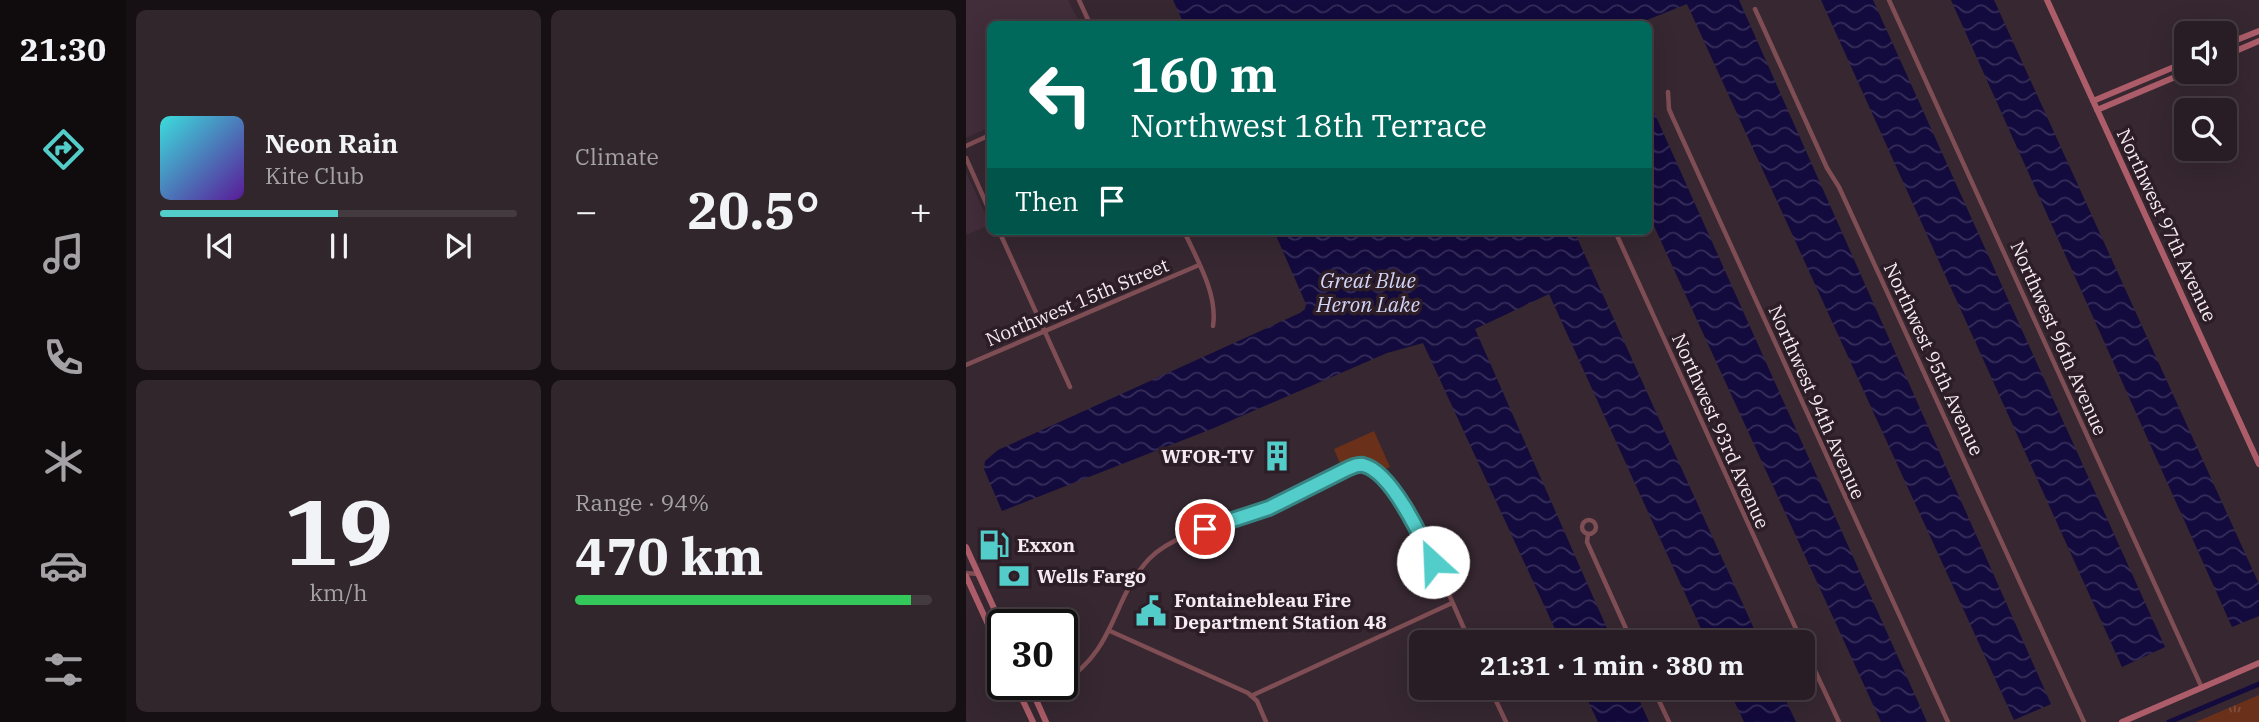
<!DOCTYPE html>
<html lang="en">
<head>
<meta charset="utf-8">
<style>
  body { margin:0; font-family:"IBM Plex Serif",serif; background:#30262c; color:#f1f3f6; height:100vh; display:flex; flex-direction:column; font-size:26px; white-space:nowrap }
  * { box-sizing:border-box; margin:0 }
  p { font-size:23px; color:#a5a2a6 }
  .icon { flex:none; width:38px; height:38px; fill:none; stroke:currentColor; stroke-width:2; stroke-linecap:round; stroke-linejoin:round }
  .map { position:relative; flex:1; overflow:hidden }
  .side { display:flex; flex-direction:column; gap:10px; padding:10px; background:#161014; width:840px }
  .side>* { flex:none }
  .guide { position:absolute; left:21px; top:21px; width:665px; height:214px; border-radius:10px; box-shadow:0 7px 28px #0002,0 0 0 2px #443b41; background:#00695c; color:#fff; overflow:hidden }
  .buttons { position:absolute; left:1208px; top:21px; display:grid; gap:14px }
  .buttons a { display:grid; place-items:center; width:63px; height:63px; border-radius:10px; background:#281d24; box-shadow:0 7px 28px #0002,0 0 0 2px #443b41; font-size:35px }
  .speed { position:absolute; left:21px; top:609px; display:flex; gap:14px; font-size:35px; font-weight:700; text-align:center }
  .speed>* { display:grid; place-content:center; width:91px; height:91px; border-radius:50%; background:#281d24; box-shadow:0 7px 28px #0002,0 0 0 2px #443b41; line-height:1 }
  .speed .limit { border:4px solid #111; border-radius:10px; background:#fff; color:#111 }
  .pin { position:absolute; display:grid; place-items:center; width:60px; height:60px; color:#fff; margin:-30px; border:4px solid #fff; border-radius:50%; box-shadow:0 2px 7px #0007 }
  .me { position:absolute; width:77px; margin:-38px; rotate:335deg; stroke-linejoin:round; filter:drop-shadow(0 0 5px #0008) }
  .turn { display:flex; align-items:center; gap:24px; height:147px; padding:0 28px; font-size:32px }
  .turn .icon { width:91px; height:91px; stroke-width:2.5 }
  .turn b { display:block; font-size:49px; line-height:60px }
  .then { display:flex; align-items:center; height:66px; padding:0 28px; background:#0003; gap:14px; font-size:26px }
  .big { font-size:52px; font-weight:700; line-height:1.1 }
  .side .card { flex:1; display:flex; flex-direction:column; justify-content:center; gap:10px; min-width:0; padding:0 24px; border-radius:10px; background:#30262c }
  .side .dial { align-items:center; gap:0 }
  .dial b { font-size:91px; line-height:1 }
  .song { display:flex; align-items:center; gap:21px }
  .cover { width:84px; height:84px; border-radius:10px; background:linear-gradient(135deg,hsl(180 70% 55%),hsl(270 70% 35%)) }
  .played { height:7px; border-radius:4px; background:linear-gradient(90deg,#53cdca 50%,#443b41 50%) }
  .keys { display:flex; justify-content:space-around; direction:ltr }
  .heat { display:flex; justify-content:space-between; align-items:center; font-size:38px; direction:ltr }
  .charge { height:10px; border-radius:5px; background:linear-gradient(90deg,#34c759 94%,#443b41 0) }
  .side .tiles { flex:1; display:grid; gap:10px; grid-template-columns:repeat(2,1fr) }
  .trip { position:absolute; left:443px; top:630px; width:406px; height:70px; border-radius:10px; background:#281d24; box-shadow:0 7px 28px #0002,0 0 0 2px #443b41; font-weight:700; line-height:70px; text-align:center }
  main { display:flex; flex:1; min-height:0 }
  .dock { display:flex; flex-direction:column; width:126px; justify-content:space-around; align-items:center; background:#100c0e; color:#a5a2a6 }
  .dock .icon { width:49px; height:49px }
  .dock .current { color:#53cdca }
  .dock b { font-size:32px; color:#f1f3f6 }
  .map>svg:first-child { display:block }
  .built { fill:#422d3a }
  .grass { fill:url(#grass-tufts) }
  .green { fill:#6a301a }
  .water { fill:url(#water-waves) }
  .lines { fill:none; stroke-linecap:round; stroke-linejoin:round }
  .canal { stroke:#130a3d; stroke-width:5 }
  .street { stroke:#7f4d54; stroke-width:4.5 }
  .secondary { stroke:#ac5d69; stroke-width:6 }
  .route-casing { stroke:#368583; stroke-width:18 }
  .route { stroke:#53cdca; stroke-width:12 }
  .labels { text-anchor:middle; stroke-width:7; stroke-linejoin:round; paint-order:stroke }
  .street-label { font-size:19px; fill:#f5ebf1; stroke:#2c1d26 }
  .poi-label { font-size:19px; font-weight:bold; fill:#f5ebf1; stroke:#2c1d26; text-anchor:start }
  .water-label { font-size:21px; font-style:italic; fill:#d2d5f8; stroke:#2c1d26 }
</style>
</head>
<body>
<main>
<nav class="dock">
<b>21:30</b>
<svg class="icon current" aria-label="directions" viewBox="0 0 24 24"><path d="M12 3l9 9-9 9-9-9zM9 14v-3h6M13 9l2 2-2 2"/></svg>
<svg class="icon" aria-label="music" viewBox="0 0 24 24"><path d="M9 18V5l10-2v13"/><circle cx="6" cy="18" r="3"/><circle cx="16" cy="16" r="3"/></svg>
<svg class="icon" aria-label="phone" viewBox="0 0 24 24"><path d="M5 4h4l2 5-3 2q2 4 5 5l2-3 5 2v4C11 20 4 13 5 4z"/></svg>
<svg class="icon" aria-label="climate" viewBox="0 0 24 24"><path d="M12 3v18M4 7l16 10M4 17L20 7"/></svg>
<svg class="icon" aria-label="car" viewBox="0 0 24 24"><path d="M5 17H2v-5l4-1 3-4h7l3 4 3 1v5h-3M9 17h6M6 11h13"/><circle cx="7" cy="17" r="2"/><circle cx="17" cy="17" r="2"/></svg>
<svg class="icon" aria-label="filters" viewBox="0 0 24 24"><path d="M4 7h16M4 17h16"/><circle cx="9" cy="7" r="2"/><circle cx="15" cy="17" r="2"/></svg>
</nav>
<section class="side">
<div class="tiles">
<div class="card">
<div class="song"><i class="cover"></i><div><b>Neon Rain</b><p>Kite Club</p></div></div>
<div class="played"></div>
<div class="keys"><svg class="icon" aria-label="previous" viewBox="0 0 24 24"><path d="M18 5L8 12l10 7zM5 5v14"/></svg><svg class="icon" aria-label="pause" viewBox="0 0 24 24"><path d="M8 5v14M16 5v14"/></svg><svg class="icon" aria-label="next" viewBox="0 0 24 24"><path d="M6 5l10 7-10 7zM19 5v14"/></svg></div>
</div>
<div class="card"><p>Climate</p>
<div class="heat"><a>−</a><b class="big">20.5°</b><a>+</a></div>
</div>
<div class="card dial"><b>19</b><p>km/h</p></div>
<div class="card"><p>Range · 94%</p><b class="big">470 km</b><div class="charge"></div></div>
</div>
</section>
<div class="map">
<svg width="1293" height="722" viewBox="0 0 1293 722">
  <defs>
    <pattern id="grass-tufts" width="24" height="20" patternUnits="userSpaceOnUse" patternTransform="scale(1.75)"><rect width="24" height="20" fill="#6a301a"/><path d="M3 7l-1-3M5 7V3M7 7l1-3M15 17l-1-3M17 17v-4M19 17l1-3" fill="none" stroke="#804e3c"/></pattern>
    <pattern id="water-waves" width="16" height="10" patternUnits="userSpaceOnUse" patternTransform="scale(1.75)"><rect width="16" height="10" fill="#130a3d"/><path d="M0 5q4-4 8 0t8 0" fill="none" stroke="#362e5a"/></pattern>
  </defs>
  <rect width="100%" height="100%" fill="#362730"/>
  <!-- built -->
  <path class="built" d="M 0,0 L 102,0 L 114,24 L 24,24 L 24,127 L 0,138 Z
    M 0,172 L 24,225 L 0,235 Z"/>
  <!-- grass -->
  <path class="grass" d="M 1293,695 L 1293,722 L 1230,722 Z"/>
  <!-- green -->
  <path class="green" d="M 408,431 L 424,467 L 416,470 C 402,460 391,457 375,466 L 368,449 Z"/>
  <!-- water -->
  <path class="water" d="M 207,0 L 773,0 L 1085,704 L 1048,720 L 721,4 L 671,24 L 218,24 Z
    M 855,0 L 907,0 L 1199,647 L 1156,667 Z
    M 985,0 L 1028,0 L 1293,584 L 1293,616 L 1266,627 Z
    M 682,101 L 683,101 L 961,722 L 915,722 L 683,215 Z
    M 308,231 L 608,231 L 794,642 L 741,642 L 583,294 L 509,329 L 647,642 L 595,642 L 457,343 L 421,353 L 248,428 L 36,511 L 18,469 L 19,461 L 32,450 L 334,313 L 339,309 L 340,304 Z
    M 616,688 L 668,688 L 683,722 L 632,722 Z
    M 762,688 L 814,688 L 830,722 L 778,722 Z"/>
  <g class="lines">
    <!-- canal -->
    <path class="canal" d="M 1203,722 L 1293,684"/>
    <!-- street -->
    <path class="street" d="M 113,0 L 124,24
      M 923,0 L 1236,688
      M 789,9 L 861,168 L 873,187 L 1118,722
      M 702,92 L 703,109 L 706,116 L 982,722
      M 0,146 L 24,135
      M 0,158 L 24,212
      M 33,231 L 104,387
      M 218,231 C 231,260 252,294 247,326
      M 649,231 L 836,642
      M 0,365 L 233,265
      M616 527a7 7 0 1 1 14 0a7 7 0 1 1-14 0Z
      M 622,534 L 621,542 L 666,642
      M 0,573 L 12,574
      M 144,631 L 282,693 L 291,701 L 300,722
      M 836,643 L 873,722
      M 96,683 C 151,649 145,600 183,559 C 210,530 277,519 315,503 C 340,491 364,473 391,465 C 434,466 487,606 504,642
      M 524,688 L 540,722
      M 687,688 L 703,722
      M 285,696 L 486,603
      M 56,700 L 68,697 L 94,684"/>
    <!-- secondary -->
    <path class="secondary" d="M 1081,0 L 1293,464
      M 1258,45 L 1293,31
      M 1258,56 L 1293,41
      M 1127,101 L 1220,62
      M 1131,110 L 1221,72
      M 0,547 L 37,628
      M 0,576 L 37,657
      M 49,684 L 67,722
      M 63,684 L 80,722
      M 1156,722 L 1293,663"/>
  </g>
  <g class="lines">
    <!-- route casing -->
    <g class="route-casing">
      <path id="route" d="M 239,529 L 303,508 L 381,469 C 386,467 391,464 397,465 C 425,471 456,538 467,562"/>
    </g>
    <!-- route -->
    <use href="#route" class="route"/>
  </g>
  <!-- icons -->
  <defs>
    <g id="building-bare" transform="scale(2.415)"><path d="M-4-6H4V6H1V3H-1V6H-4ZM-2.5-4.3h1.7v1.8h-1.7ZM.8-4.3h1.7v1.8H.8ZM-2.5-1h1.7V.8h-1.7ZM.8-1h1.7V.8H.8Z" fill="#53cdca" stroke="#2c1d26" stroke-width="2.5" paint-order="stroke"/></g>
    <g id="fuel-bare" transform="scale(2.415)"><path d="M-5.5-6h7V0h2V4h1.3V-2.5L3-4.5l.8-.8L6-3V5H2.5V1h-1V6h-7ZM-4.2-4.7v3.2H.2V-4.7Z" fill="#53cdca" stroke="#2c1d26" stroke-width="2.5" paint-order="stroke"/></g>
    <g id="bank-bare" transform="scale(2.415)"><path d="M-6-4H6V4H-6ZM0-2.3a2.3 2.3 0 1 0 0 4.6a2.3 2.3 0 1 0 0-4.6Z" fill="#53cdca" stroke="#2c1d26" stroke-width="2.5" paint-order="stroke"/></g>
    <g id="civic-bare" transform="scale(2.415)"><path d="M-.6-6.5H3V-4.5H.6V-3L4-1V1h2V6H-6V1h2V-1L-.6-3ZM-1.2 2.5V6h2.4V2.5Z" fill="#53cdca" stroke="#2c1d26" stroke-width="2.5" paint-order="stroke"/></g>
  </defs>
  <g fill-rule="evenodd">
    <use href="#building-bare" x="311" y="456"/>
    <use href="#fuel-bare" x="28" y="545"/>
    <use href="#bank-bare" x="48" y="576"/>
    <use href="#civic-bare" x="185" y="611"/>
  </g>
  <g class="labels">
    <!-- street labels -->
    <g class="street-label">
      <text transform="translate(1201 225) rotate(65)" y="7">Northwest 97th Avenue</text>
      <text transform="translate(111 302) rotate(-23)" y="7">Northwest 15th Street</text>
      <text transform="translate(1093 338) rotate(66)" y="7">Northwest 96th Avenue</text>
      <text transform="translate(968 359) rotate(65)" y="7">Northwest 95th Avenue</text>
      <text transform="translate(851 402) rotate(66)" y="7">Northwest 94th Avenue</text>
      <text transform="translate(755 431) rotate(66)" y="7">Northwest 93rd Avenue</text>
    </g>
    <!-- poi labels -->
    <g class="poi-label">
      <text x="288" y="463" text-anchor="end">WFOR-TV</text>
      <text x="51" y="552">Exxon</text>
      <text x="71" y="583">Wells Fargo</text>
      <text x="208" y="607">Fontainebleau Fire<tspan x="208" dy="22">Department Station 48</tspan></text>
    </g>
    <!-- water labels -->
    <g class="water-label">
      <text x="402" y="288">Great Blue<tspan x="402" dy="24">Heron Lake</tspan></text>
    </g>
  </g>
</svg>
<div class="buttons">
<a><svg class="icon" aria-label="sound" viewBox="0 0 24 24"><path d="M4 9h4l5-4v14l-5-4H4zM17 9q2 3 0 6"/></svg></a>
<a><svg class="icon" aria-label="search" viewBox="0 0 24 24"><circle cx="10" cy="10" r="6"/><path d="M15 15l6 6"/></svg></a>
</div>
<div class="speed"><div class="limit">30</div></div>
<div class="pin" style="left:239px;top:529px;background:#d93025"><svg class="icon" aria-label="arrive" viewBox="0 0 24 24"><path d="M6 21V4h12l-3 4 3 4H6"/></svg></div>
<svg class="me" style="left:467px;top:562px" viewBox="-20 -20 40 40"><circle r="19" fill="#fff"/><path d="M0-13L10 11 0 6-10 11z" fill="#53cdca"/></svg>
<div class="trip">21:31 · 1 min · 380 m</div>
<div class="guide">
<div class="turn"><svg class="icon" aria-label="left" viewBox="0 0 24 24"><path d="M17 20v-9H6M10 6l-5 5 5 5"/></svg><div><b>160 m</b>Northwest 18th Terrace</div></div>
<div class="then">Then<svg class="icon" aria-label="arrive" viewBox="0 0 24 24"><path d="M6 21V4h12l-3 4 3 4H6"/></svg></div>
</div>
</div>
</main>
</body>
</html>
